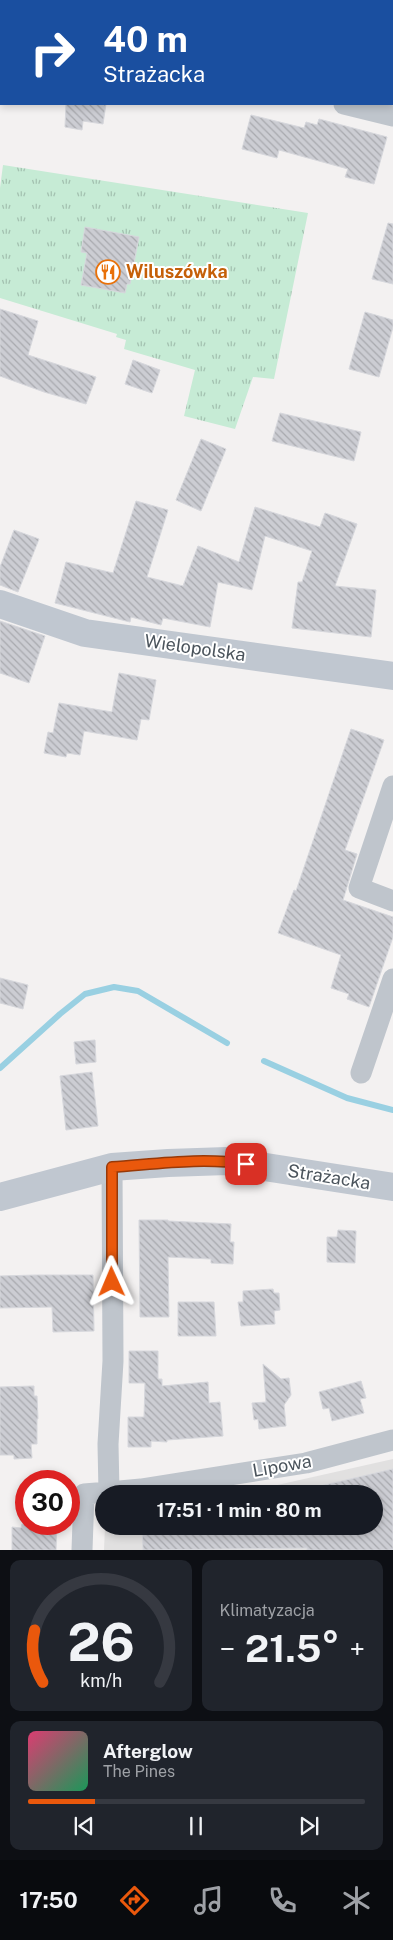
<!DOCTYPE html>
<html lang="pl">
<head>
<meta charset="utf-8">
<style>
  body { margin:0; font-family:"Public Sans",sans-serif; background:#20242c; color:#f1f3f6; height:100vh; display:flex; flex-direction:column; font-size:19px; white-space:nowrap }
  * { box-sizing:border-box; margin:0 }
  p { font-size:16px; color:#9ea1a6 }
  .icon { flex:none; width:28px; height:28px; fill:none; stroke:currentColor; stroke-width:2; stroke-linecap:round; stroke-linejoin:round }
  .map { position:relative; height:1550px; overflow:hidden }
  .details { display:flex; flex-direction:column; gap:10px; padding:10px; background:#0d0f14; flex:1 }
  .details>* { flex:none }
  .hud { position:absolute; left:0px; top:0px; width:394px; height:105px; box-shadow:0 2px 8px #0003; background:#1a4fa0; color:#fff; overflow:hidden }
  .speed { position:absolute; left:15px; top:1470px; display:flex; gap:10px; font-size:25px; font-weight:700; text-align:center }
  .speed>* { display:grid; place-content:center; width:65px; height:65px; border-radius:50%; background:#171b24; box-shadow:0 2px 8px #0003; line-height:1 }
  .speed .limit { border:8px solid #d22; background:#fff; color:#111 }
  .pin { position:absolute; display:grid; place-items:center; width:42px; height:42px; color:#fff; margin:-21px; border-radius:10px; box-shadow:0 2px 8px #0006 }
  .me { position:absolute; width:55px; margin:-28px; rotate:359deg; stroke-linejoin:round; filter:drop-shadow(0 0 4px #0008) }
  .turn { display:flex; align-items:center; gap:18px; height:105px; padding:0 20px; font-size:22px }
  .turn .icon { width:65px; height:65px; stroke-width:2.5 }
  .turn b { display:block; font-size:35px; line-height:42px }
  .big { font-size:38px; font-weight:700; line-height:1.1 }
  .details .widget { flex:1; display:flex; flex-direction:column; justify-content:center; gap:8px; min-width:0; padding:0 18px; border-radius:10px; background:#20242c }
  .details .dial { align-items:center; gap:0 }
  .dial svg { height:130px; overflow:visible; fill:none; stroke:#363941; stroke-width:7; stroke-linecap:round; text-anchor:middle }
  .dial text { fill:#f1f3f6; stroke:none }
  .song { display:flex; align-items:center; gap:15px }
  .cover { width:60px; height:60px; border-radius:8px; background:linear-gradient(135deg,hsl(340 70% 55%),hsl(150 70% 35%)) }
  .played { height:5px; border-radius:2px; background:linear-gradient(90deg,#ea580c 20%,#363941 20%) }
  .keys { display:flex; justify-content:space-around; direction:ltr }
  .heat { display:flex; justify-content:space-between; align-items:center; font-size:28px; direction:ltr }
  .details .tiles { flex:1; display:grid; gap:10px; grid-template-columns:1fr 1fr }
  .widget:last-child { grid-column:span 2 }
  .trip { position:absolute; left:95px; top:1485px; width:288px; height:50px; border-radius:25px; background:#171b24; box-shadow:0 2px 8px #0003; font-weight:700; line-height:50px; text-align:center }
  .dock { display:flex; height:80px; justify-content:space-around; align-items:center; background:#090b0e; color:#9ea1a6 }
  .dock .icon { width:35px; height:35px }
  .dock .selected { color:#ea580c }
  .dock b { font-size:22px; color:#f1f3f6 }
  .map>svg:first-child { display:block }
  .education { fill:#e1e0e0 }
  .park { fill:url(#park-tufts) }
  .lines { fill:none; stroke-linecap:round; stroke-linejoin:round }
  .stream { stroke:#99d0e2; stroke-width:6 }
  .building { fill:url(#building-back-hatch); stroke:#d6d7dc }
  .street { stroke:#bfc5cc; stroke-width:21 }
  .secondary { stroke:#c0c7d0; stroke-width:28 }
  .route-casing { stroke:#983908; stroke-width:12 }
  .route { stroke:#ea580c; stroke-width:9 }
  .labels { text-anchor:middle; stroke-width:4; stroke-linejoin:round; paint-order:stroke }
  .food-label { font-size:18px; font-weight:bold; fill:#c56008; stroke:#fff; text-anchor:start }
  .street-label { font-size:18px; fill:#4b545c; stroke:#fff }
</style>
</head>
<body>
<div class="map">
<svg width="393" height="1550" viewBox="0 0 393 1550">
  <defs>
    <pattern id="park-tufts" width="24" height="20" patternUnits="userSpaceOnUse" patternTransform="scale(1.25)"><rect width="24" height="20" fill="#c6ebd5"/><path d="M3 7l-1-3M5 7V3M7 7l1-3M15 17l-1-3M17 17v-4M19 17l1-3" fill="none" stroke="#a3c1b0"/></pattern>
    <pattern id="building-back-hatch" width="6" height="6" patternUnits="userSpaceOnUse" patternTransform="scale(1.25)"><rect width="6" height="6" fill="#cccdd3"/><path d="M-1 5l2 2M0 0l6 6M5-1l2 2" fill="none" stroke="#a8a9ae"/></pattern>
  </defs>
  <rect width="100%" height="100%" fill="#f3f1f1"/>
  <!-- education -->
  <path class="education" d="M 393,1459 L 393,1550 L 104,1550 L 105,1526 L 374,1526 L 374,1494 L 231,1494 L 246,1492 Z"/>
  <!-- park -->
  <path class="park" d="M 3,165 L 308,213 L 274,379 L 253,377 L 235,429 L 184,416 L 195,370 L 124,349 L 126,340 L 116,337 L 117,334 L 0,298 L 0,188 Z"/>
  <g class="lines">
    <!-- stream -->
    <path class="stream" d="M 264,1061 L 347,1098 L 393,1110
      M 0,1068 L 60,1014 L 85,994 L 114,987 L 138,991 L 227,1043"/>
  </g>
  <!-- building -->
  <path class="building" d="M 66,104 L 106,104 L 103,124 L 83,121 L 82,130 L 65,127 Z
    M 251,115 L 304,128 L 306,122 L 317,125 L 319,119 L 387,137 L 374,184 L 345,177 L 348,169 L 279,150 L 277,158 L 242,149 Z
    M 388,223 L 393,224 L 393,284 L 372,279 Z
    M 85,227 L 139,237 L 130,284 L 127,284 L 125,293 L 81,285 L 87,253 L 81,252 Z
    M 0,309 L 38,321 L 28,355 L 96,377 L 86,404 L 44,392 L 0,376 Z
    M 365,312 L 393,320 L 393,327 L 379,377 L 349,369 Z
    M 133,360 L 160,370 L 152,393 L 125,384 Z
    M 280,413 L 361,432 L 354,461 L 272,441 Z
    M 201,439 L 226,449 L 201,511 L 176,500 Z
    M 136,501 L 168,510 L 147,577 L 183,586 L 198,546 L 239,562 L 255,507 L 320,527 L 325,513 L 357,524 L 335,586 L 376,590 L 371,637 L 292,628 L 298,582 L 302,582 L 312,551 L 265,536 L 252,590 L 218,582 L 210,627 L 163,618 L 161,625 L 131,617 L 130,622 L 55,603 L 66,562 L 113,573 Z
    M 14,530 L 39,539 L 18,592 L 0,585 L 0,567 Z
    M 0,621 L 45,636 L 29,683 L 0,673 Z
    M 119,673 L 156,680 L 149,720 L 141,719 L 137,740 L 84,731 L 80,755 L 67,753 L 66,757 L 44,753 L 48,732 L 53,733 L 59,703 L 112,712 Z
    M 351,729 L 384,740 L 345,850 L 357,854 L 343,900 L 393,917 L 393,937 L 369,1007 L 347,999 L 349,994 L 331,988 L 341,955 L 278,933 L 294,890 L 296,891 Z
    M 0,978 L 28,985 L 23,1009 L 0,1003 Z
    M 95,1040 L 96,1062 L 76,1064 L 74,1042 Z
    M 92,1072 L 98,1126 L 66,1130 L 60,1076 Z
    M 139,1220 L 168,1220 L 168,1221 L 231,1224 L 230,1242 L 234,1242 L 233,1264 L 211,1263 L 211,1259 L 168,1257 L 169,1317 L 140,1317 Z
    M 338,1230 L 356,1231 L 355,1263 L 327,1262 L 327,1237 L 337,1237 Z
    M 36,1275 L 93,1275 L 94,1331 L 53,1332 L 52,1307 L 0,1308 L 0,1276 Z
    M 273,1289 L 274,1293 L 279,1293 L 280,1310 L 274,1311 L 275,1324 L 241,1326 L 238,1302 L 243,1302 L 243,1291 Z
    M 178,1302 L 214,1302 L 216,1336 L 178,1336 Z
    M 129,1351 L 158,1351 L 158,1379 L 162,1379 L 162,1386 L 208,1382 L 209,1403 L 220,1402 L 223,1436 L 167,1440 L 167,1442 L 151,1441 L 151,1447 L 128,1447 L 128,1417 L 144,1417 L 145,1383 L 129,1383 Z
    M 263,1364 L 281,1379 L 289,1378 L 291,1395 L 284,1405 L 286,1426 L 259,1429 L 258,1419 L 254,1420 L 252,1403 L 266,1402 Z
    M 361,1381 L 366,1398 L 360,1399 L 364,1413 L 332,1421 L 329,1408 L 323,1409 L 319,1392 Z
    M 34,1386 L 34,1396 L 37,1396 L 38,1419 L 37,1419 L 37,1444 L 31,1444 L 32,1458 L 14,1459 L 14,1455 L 0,1455 L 0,1387 Z
    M 393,1469 L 393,1550 L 307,1550 L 307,1548 L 143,1550 L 142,1526 L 374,1526 L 374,1494 L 317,1494 L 316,1487 Z
    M 22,1524 L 57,1524 L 56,1550 L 12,1550 L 12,1527 L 21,1528 Z"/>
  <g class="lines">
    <!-- street -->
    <path class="street" d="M 344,104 L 393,116
      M 393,786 L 359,888 L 393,901
      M 361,1073 L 393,979
      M 109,1492 L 141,1489 L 306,1463 L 393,1440
      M 82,1550 L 84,1494 L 109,1492 L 108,1444 L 113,1361 L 112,1167"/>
    <!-- secondary -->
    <path class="secondary" d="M 0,604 L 85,633 L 393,676
      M 0,1197 L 112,1167 L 168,1163 L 227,1161 L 393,1187"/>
  </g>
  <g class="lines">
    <!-- route casing -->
    <g class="route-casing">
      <path id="route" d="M 112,1282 L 112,1167 C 156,1164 202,1157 246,1164"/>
    </g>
    <!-- route -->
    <use href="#route" class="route"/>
  </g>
  <!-- icons -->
  <defs>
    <g id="restaurant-ring" transform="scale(1.25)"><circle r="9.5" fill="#fff" stroke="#e8710a" stroke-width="1.5"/><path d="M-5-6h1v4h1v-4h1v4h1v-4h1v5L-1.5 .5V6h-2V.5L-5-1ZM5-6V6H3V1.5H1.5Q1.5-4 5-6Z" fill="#e8710a"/></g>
  </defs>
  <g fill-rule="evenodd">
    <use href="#restaurant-ring" x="108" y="272"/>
  </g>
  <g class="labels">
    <!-- food labels -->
    <g class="food-label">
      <text x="126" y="278">Wiluszówka</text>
    </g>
    <!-- street labels -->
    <g class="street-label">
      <text transform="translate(195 648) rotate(8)" y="6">Wielopolska</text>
      <text transform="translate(329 1177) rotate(9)" y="6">Strażacka</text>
      <text transform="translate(282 1466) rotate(-10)" y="6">Lipowa</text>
    </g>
  </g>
</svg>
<div class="speed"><div class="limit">30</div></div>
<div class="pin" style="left:246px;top:1164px;background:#d93025"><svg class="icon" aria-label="arrive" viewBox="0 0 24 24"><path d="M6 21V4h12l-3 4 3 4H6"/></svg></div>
<svg class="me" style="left:112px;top:1282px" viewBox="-20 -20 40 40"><path d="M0-17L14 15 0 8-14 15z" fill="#ea580c" stroke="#fff" stroke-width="4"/></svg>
<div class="trip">17:51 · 1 min · 80 m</div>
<div class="hud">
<div class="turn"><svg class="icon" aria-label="right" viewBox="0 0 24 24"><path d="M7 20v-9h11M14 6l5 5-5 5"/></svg><div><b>40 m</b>Strażacka</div></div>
</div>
</div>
<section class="details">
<div class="tiles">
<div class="widget dial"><svg viewBox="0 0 100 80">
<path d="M14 69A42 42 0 1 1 86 69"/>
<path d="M14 69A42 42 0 0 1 9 37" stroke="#ea580c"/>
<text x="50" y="56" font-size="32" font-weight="700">26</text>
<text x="50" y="72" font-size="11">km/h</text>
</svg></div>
<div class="widget"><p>Klimatyzacja</p>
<div class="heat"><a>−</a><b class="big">21.5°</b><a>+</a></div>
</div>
<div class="widget">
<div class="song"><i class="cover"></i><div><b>Afterglow</b><p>The Pines</p></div></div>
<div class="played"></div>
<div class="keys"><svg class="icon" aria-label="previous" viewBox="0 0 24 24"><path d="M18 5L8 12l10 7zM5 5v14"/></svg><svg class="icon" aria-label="pause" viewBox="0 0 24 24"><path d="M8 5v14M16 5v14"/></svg><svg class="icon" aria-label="next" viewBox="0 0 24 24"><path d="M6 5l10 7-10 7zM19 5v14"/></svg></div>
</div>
</div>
</section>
<nav class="dock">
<b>17:50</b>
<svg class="icon selected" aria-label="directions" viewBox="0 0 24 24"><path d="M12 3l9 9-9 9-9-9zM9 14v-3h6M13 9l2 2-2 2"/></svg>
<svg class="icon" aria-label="music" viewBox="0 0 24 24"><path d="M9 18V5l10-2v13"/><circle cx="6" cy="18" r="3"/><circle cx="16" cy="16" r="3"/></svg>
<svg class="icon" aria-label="phone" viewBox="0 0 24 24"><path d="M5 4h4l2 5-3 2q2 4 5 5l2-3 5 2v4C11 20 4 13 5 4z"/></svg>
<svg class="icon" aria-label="climate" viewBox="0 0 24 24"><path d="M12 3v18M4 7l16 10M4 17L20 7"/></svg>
</nav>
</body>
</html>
